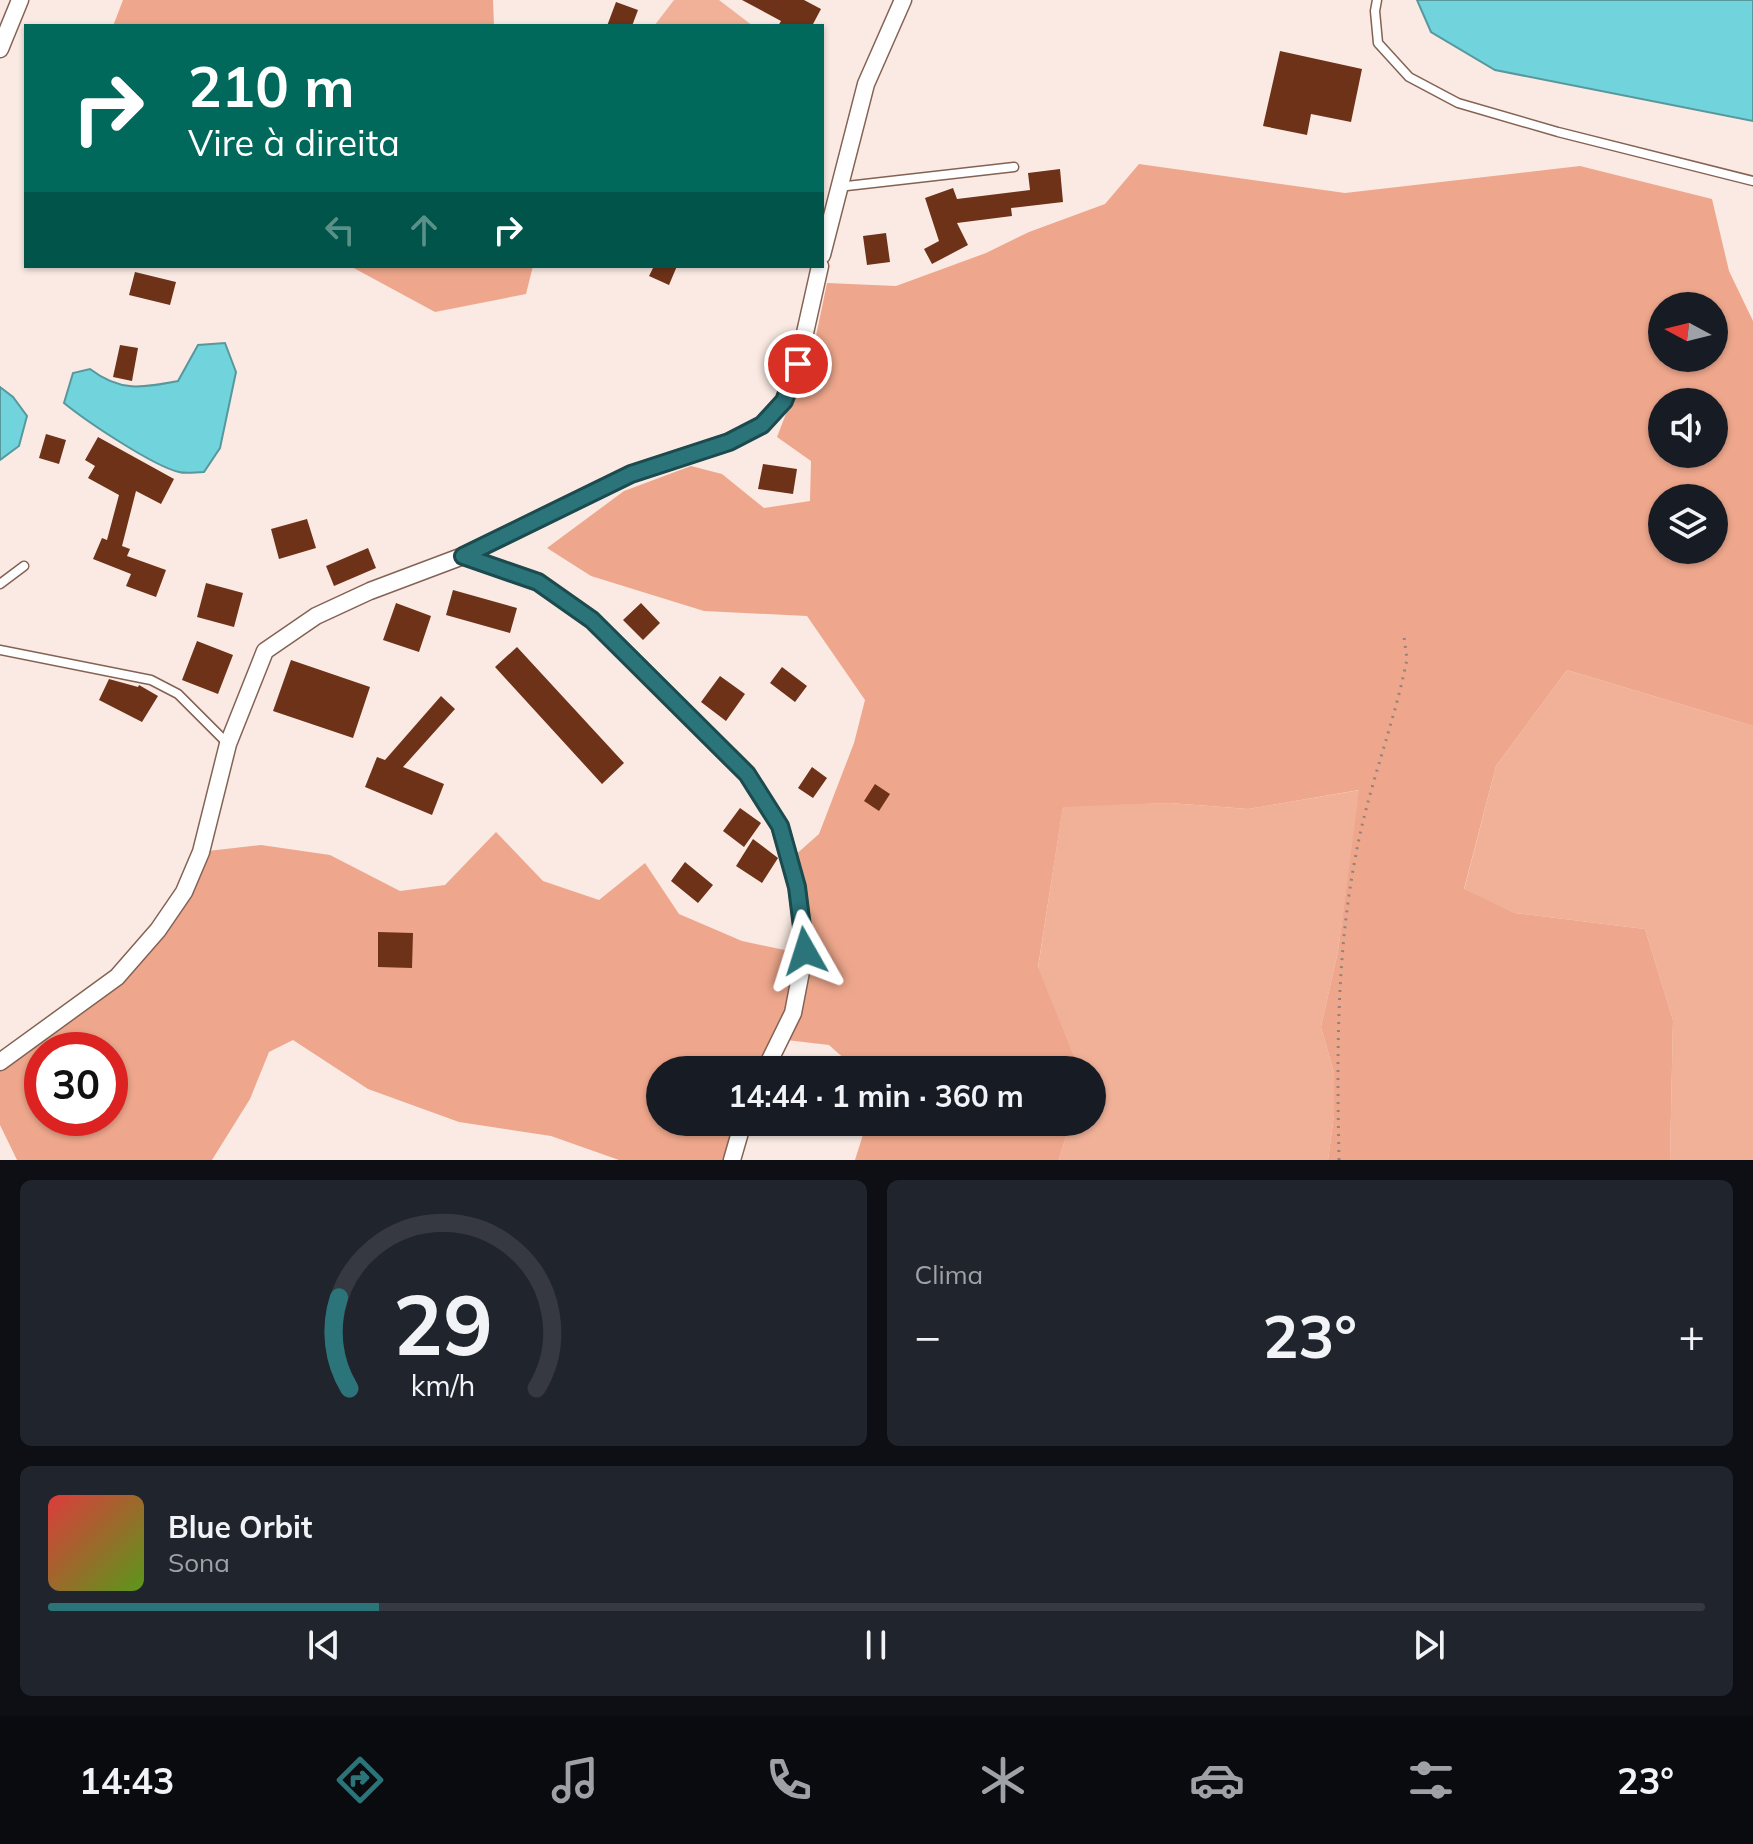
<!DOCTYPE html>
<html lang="pt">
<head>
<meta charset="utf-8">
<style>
  body { margin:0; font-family:Mulish,sans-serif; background:#20242c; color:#f1f3f6; height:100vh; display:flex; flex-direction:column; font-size:30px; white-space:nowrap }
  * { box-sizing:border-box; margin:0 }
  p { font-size:26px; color:#9ea1a6 }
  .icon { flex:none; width:44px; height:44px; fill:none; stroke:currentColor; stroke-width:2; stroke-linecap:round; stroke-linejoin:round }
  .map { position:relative; height:1160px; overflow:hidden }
  .panel { display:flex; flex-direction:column; gap:20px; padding:20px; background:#0d0f14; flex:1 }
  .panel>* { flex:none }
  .top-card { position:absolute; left:24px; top:24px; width:800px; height:244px; border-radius:0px; box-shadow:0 2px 6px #0004; background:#00695c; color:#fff; overflow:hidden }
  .needle { width:52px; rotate:277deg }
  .buttons { position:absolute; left:1648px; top:292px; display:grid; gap:16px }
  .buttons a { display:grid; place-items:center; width:80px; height:80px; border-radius:50%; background:#171b24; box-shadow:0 2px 6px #0004; font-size:40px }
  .speed { position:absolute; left:24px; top:1032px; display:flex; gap:16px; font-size:40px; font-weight:700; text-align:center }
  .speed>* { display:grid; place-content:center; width:104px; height:104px; border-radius:50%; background:#171b24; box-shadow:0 2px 6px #0004; line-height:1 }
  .speed .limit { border:12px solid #d22; background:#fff; color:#111 }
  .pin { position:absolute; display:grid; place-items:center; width:68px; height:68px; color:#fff; margin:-34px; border:4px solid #fff; border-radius:50%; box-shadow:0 2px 8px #0007 }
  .me { position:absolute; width:88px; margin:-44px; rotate:354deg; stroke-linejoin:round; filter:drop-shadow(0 0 6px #0008) }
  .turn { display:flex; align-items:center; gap:28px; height:168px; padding:0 32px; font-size:36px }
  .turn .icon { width:104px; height:104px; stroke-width:2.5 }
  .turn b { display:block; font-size:56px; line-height:68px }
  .lanes { display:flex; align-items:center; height:76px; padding:0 32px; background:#0003; justify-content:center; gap:40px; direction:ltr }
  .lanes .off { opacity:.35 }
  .big { font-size:60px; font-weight:700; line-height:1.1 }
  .panel .widget { flex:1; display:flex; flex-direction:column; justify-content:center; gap:12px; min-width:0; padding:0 28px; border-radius:12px; background:#20242c }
  .panel .dial { align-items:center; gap:0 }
  .dial svg { height:208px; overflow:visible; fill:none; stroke:#363941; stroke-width:7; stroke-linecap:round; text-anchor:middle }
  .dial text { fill:#f1f3f6; stroke:none }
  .song { display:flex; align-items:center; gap:24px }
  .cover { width:96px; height:96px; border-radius:12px; background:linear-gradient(135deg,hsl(0 70% 55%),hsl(90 70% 35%)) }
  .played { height:8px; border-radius:4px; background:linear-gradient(90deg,#2a747a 20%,#363941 20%) }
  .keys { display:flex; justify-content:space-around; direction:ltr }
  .heat { display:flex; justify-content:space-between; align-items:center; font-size:44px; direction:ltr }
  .panel .tiles { flex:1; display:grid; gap:20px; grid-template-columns:1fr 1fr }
  .widget:last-child { grid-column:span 2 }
  .trip { position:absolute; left:646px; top:1056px; width:460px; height:80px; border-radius:40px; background:#171b24; box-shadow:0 2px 6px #0004; font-weight:700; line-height:80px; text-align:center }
  .dock { display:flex; height:128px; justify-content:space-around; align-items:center; background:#090b0e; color:#9ea1a6 }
  .dock .icon { width:56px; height:56px }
  .dock .on { color:#2a747a }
  .dock b { font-size:36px; color:#f1f3f6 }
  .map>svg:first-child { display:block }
  .green { fill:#f1b198 }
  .forest { fill:#eea78c; fill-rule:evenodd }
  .water { fill:#71d3dc; stroke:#57989c; stroke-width:2 }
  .building { fill:#6d3218 }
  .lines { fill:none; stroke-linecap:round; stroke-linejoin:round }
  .service-casing { stroke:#846254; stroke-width:11 }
  .minor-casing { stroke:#846254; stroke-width:19 }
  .path { stroke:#92847d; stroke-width:3; stroke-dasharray:2 6; stroke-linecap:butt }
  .service { stroke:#fff; stroke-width:8 }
  .minor { stroke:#fff; stroke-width:16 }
  .route-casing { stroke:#1b4b4f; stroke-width:20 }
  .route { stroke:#2a747a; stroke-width:14 }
</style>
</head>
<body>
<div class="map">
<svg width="1753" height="1160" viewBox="0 0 1753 1160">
  <rect width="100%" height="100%" fill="#faeae3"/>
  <!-- green -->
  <path class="green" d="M 674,0 L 719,0 L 753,26 L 654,26 Z
    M 1567,670 L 1753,726 L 1753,1160 L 1670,1160 L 1673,1020 L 1645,929 L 1515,913 L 1464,890 L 1496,766 Z
    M 1360,790 L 1338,951 L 1321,1027 L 1334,1073 L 1334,1115 L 1328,1160 L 1059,1160 L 1070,1122 L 1092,1122 L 1092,1070 L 1080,1070 L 1038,968 L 1063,806 L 1170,803 L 1248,809 Z"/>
  <!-- forest -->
  <path class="forest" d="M 123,0 L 493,0 L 494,26 L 113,26 Z
    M 1139,164 L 1345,193 L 1580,166 L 1712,199 L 1729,271 L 1753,321 L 1753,726 L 1567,670 L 1496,766 L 1464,889 L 1515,913 L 1645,929 L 1673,1020 L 1670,1160 L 1328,1160 L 1334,1115 L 1334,1073 L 1321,1027 L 1338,951 L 1359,790 L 1248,809 L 1170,803 L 1063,807 L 1038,967 L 1080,1070 L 857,1070 L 829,1045 L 778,1039 L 761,1070 L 660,1070 L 660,1122 L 735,1122 L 726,1160 L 619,1160 L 551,1136 L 459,1122 L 368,1089 L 293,1040 L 269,1052 L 250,1099 L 212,1160 L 17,1160 L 0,1125 L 0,1066 L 121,982 L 208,851 L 261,845 L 330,855 L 400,891 L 445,885 L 496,832 L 543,881 L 599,900 L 645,863 L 679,914 L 742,941 L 799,953 L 784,865 L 819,834 L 854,743 L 865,700 L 807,616 L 704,611 L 591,576 L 547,548 L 624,491 L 691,466 L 722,474 L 764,508 L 810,501 L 811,461 L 777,437 L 816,336 L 827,283 L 896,286 L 986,253 L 1029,232 L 1105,204 ZM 1662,306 L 1714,306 L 1714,358 L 1662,358 ZM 1662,402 L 1714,402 L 1714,454 L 1662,454 ZM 1662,498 L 1714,498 L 1714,550 L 1662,550 ZM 42,1050 L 110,1050 L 110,1118 L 42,1118 Z
    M 350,266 L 533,266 L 526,294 L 435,312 Z
    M 867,1122 L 1070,1122 L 1059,1160 L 855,1160 Z"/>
  <!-- water -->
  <path class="water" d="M 1417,0 L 1753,0 L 1753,121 L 1495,70 L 1431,32 Z
    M 225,343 L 236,372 L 220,448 L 204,472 C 196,472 186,474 179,472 C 153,466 86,421 64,403 L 73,373 L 90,369 C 120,392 142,388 178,381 L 198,345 Z
    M 0,387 L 13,397 L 27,416 L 19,446 L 0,460 Z"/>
  <!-- building -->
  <path class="building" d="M 742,0 L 804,0 L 821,9 L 812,26 L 778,26 L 781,21 Z
    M 616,2 L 638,10 L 632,26 L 607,26 Z
    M 1280,51 L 1362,69 L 1351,122 L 1311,114 L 1307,135 L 1263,126 Z
    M 1060,169 L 1063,202 L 1011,208 L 1012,216 L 957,223 L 968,245 L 932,264 L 924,249 L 939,241 L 925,198 L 953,188 L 957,199 L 1030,190 L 1028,173 Z
    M 886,233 L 890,262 L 867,265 L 863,236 Z
    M 654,266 L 677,266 L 669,285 L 649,276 Z
    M 135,272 L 176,282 L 170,305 L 129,295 Z
    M 120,345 L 138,348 L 132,381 L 113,377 Z
    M 46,434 L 66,440 L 59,464 L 39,458 Z
    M 98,437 L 174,479 L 161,504 L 136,491 L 122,546 L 130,549 L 127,556 L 166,570 L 156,597 L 126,586 L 131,574 L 93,559 L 102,538 L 107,540 L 119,495 L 88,478 L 95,466 L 85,460 Z
    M 763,464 L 797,469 L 793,494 L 758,489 Z
    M 307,519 L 316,548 L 279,559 L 271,529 Z
    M 368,548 L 376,568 L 334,586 L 326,566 Z
    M 206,583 L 243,593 L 234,627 L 197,617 Z
    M 453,590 L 517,608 L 510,633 L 446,615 Z
    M 396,603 L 431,616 L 419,652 L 383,640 Z
    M 641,603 L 660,623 L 643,640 L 623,620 Z
    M 197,641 L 233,655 L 218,694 L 182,680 Z
    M 517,647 L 624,763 L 602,784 L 495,667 Z
    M 291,660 L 370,687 L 353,738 L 273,711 Z
    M 782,667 L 807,686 L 795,702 L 770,683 Z
    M 720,676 L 745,694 L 726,721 L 701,702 Z
    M 109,679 L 138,687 L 139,685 L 158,696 L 142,722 L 99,700 Z
    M 441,696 L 455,709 L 403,767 L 444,784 L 432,815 L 365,787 L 377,757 L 385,760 Z
    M 812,767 L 827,778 L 813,798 L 798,788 Z
    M 875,784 L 890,794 L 879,811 L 864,801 Z
    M 740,808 L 761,823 L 744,847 L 723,831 Z
    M 753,839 L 778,858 L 762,883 L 736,866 Z
    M 685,862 L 713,885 L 698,903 L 671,881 Z
    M 378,932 L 413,933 L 412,968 L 378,967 Z"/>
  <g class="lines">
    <!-- service casing -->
    <g class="service-casing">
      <path id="service" d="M 1377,0 L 1375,11 L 1378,43 L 1409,77 L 1458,103 L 1558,132 L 1753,181
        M 838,187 L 1014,167
        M 0,584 L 24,566
        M 0,650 L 151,680 L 178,694 L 228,744"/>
    </g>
    <!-- minor casing -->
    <g class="minor-casing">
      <path id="minor" d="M 0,49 L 20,0
        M 822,255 L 866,84 L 903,0
        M 463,556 L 538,582 L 592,620 L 747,774 L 780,826 L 797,887 L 805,951 L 793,1013 L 765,1070
        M 0,1062 L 117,977 L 158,930 L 184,892 L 201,852 L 228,744 L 265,651 L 316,616 L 370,591 L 463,556 L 631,474 L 729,442 L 762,425 L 784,401 L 798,364 L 820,266
        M 732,1160 L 743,1122"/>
    </g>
    <!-- path -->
    <path class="path" d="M 1339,1160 C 1337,1057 1336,956 1356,854 C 1368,788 1394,725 1407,659 L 1404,637"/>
    <!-- service -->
    <use href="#service" class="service"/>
    <!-- minor -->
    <use href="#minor" class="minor"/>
  </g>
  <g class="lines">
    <!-- route casing -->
    <g class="route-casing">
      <path id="route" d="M 798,364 L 784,401 L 762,425 L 729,442 L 631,474 L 463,556 L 538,582 L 592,620 L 747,774 L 780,826 L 797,887 L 805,951"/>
    </g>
    <!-- route -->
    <use href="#route" class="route"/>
  </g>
</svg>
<div class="buttons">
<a><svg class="needle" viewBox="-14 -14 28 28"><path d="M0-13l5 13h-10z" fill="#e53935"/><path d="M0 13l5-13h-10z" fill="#9ea1a6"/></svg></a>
<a><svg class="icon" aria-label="sound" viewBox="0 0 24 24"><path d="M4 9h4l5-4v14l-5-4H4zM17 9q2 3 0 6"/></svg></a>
<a><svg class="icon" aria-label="layers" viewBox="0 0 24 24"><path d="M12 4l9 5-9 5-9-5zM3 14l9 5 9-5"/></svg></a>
</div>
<div class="speed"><div class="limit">30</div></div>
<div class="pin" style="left:798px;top:364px;background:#d93025"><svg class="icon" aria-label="arrive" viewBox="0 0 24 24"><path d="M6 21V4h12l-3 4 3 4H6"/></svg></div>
<svg class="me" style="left:805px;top:951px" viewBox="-20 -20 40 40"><path d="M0-17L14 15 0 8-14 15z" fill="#2a747a" stroke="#fff" stroke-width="4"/></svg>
<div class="trip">14:44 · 1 min · 360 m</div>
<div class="top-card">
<div class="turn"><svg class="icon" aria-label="right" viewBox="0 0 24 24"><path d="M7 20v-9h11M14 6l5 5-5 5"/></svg><div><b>210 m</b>Vire à direita</div></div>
<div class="lanes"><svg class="icon off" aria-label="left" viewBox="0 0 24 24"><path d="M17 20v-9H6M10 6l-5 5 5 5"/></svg><svg class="icon off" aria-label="ahead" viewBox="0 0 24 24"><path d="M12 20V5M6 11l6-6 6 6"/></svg><svg class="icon" aria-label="right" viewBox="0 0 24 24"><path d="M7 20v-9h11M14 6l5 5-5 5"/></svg></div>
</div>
</div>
<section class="panel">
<div class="tiles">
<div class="widget dial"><svg viewBox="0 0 100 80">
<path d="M14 69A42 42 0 1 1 86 69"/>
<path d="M14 69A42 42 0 0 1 10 34" stroke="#2a747a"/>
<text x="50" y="56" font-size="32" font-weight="700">29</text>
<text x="50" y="72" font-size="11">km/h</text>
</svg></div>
<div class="widget"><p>Clima</p>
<div class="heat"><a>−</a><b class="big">23°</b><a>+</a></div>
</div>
<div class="widget">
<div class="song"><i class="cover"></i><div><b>Blue Orbit</b><p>Sona</p></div></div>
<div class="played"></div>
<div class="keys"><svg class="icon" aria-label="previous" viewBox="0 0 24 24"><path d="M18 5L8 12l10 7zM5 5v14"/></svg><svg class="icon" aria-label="pause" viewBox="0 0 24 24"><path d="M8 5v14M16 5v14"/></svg><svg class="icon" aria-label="next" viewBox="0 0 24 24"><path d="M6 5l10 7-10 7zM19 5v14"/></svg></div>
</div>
</div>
</section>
<nav class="dock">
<b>14:43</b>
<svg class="icon on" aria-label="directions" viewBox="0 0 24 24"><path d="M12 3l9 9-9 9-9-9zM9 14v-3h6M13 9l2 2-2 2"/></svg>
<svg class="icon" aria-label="music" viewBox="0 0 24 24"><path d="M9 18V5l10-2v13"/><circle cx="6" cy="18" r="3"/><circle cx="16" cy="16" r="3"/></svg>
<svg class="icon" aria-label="phone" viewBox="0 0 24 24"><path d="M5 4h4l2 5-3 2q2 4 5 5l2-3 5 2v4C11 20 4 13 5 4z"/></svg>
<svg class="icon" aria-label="climate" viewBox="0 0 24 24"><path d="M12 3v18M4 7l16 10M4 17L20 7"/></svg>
<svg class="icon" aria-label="car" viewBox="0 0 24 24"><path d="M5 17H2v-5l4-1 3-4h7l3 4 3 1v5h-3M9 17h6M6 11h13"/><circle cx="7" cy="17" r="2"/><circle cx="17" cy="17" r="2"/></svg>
<svg class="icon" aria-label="filters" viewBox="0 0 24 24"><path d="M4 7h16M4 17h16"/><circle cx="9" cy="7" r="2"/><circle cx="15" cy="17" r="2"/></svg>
<b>23°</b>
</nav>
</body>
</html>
